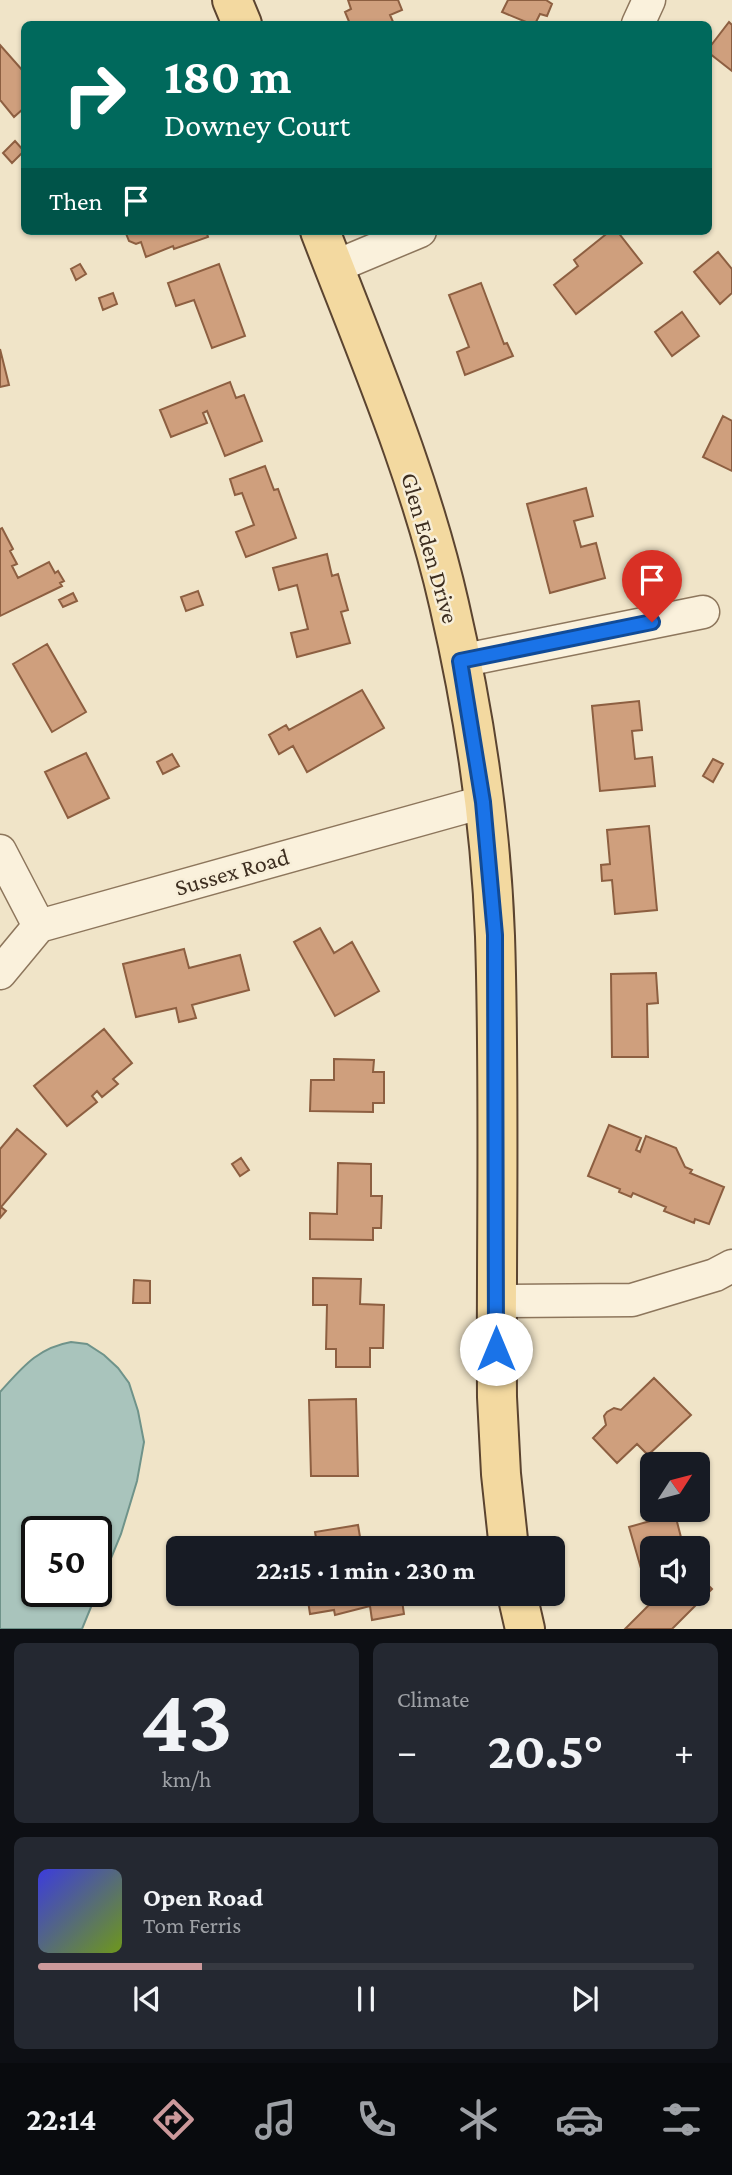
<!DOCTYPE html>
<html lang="en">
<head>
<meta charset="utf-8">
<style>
  body { margin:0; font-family:"Crimson Pro",serif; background:#242831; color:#f1f3f6; height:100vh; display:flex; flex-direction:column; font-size:26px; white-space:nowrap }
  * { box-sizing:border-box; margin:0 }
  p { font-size:23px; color:#9ea1a6 }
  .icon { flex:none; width:38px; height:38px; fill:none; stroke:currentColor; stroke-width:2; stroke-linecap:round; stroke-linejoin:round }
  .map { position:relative; height:1629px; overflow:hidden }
  .side { display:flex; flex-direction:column; gap:14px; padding:14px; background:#0d0f14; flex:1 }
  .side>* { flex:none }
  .guide { position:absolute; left:21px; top:21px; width:691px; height:214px; border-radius:10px; box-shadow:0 2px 5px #0004; background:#00695c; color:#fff; overflow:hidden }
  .needle { width:46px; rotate:54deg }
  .controls { position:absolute; left:640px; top:1452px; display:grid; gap:14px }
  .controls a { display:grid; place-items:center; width:70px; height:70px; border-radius:10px; background:#171b24; box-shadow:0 2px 5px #0004; font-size:35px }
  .speed { position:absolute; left:21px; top:1516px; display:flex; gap:14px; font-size:35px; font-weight:700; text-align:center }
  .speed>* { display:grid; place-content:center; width:91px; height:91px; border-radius:50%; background:#171b24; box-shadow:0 2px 5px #0004; line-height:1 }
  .speed .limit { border:4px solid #111; border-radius:10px; background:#fff; color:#111 }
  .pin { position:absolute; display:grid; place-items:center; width:60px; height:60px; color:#fff; margin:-72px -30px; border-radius:50% 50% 50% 0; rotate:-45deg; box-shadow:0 0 7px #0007 }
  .pin .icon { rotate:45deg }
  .me { position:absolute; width:77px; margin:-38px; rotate:0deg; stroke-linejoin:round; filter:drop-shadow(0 0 5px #0008) }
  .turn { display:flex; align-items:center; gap:24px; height:147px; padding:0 28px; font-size:32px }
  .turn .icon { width:91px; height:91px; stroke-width:2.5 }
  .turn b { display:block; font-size:49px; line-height:60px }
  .then { display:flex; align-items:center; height:66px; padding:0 28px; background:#0003; gap:14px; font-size:26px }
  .big { font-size:52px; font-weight:700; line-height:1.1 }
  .side .tile { flex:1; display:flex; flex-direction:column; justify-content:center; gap:10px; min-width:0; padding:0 24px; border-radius:10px; background:#242831 }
  .side .dial { align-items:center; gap:0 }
  .dial b { font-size:91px; line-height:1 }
  .song { display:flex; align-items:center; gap:21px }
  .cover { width:84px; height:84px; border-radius:10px; background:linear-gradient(135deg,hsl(240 70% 55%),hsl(80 70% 35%)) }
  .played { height:7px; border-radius:4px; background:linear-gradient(90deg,#cc999b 25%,#363941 25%) }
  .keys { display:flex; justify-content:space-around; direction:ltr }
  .heat { display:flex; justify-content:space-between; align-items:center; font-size:38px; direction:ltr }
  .side .tiles { flex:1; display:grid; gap:14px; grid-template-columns:1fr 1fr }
  .tile:last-child { grid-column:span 2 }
  .trip { position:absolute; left:166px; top:1536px; width:399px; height:70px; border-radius:10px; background:#171b24; box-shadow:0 2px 5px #0004; font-weight:700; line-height:70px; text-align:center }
  .tab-bar { display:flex; height:112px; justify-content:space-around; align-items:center; background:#090b0e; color:#9ea1a6 }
  .tab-bar .icon { width:49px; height:49px }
  .tab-bar .active { color:#cc999b }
  .tab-bar b { font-size:32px; color:#f1f3f6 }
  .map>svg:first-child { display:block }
  .water { fill:#a9c4bc; stroke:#6f938a; stroke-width:2; fill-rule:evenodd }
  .building { fill:#cf9f7d; stroke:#8d5f41; stroke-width:2 }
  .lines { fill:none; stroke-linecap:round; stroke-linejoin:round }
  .minor-casing { stroke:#8d765c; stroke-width:35 }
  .major-casing { stroke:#5b4430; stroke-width:42 }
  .minor { stroke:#faf1dc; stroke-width:32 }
  .major { stroke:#f3d9a0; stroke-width:38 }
  .route-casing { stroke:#114b97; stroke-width:18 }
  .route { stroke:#1a73e8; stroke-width:12 }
  .labels { text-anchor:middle; stroke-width:5; stroke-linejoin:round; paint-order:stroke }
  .street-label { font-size:24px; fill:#3d2e20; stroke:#f7eed8 }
</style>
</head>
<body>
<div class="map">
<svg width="732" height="1629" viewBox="0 0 732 1629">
  <rect width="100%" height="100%" fill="#f0e4c8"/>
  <!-- water -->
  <path class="water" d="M 71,1342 L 87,1344 L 104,1355 L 118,1368 L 129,1383 L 138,1411 L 144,1442 L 137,1481 L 121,1534 L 82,1629 L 0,1629 L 0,1392 C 22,1368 37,1348 71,1342 ZM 37,1531 L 96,1531 L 96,1591 L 37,1591 Z"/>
  <!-- building -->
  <path class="building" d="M 348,0 L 398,0 L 402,10 L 390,15 L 394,24 L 350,24 L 345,12 L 351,9 Z
    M 508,0 L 546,0 L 552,4 L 547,16 L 540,14 L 535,24 L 531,24 L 502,12 Z
    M 729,22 L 732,25 L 732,71 L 709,53 L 709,48 Z
    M 0,45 L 23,71 L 24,70 L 24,108 L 14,117 L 0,100 Z
    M 15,141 L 24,151 L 12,163 L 3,153 Z
    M 125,231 L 206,231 L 208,237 L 174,249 L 173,246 L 146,257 L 141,242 L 136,244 L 129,241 Z
    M 610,231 L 617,231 L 642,263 L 576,314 L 554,285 L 578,266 L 574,260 Z
    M 718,252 L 732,269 L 732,293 L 720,304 L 694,272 Z
    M 80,264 L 86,274 L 76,280 L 71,269 Z
    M 219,264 L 245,336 L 212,348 L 194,300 L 176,306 L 168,283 Z
    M 481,283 L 504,344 L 507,343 L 513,356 L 465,375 L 457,352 L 469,347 L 449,295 Z
    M 113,293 L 117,304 L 103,310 L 99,298 Z
    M 682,312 L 699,336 L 672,356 L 655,332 Z
    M 0,349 L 9,385 L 0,387 Z
    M 230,382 L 236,398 L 244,395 L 262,441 L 225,456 L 207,411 L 203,413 L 207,423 L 171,437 L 160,410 Z
    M 723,416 L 732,421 L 732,471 L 703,457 Z
    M 265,466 L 274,490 L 278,489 L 296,538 L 246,557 L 236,532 L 254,525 L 242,493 L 235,495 L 230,479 Z
    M 586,488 L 593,516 L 574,521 L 581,547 L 596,543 L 605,578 L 550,593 L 527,504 Z
    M 2,528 L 13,549 L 10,551 L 17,564 L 12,566 L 18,578 L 49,562 L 55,573 L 58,571 L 64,581 L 60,583 L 62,586 L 0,616 L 0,529 Z
    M 327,554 L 332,576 L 338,574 L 348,610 L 341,612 L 350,643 L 297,657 L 291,633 L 308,629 L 297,585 L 279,590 L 273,568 Z
    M 198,591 L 203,605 L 186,611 L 181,597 Z
    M 73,593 L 77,601 L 63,607 L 59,600 Z
    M 47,644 L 86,712 L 52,732 L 13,664 Z
    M 362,690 L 384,728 L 307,772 L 293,746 L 279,754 L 269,735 L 286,725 L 289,730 Z
    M 639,701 L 642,730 L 632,731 L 635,759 L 652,757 L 655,786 L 600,791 L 592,706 Z
    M 86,753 L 109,798 L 68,818 L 45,772 Z
    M 172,754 L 179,766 L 163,774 L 157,762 Z
    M 713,759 L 723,764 L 713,782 L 703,776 Z
    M 649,826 L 657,910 L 615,914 L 612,880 L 602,881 L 601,865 L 610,864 L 607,830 Z
    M 320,928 L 334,953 L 352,942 L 379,991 L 335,1016 L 294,942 Z
    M 184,949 L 189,968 L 240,955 L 249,990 L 192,1005 L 196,1018 L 179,1022 L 176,1008 L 136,1017 L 123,964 Z
    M 656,973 L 658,1003 L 647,1004 L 648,1057 L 612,1057 L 611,974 Z
    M 104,1029 L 132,1063 L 113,1079 L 118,1084 L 102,1097 L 97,1091 L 92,1096 L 97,1102 L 67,1126 L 34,1086 Z
    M 334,1059 L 374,1060 L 373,1072 L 384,1072 L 384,1103 L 373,1103 L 373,1112 L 310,1111 L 311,1080 L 334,1080 Z
    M 609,1125 L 641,1138 L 636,1150 L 640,1152 L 646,1136 L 676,1148 L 685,1167 L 692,1170 L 690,1173 L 724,1187 L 709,1224 L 695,1219 L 694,1223 L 664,1211 L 666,1207 L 633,1193 L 631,1197 L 619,1192 L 620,1189 L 588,1176 Z
    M 17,1129 L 46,1154 L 1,1207 L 6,1211 L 0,1218 L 0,1149 Z
    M 241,1158 L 249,1170 L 240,1176 L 232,1164 Z
    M 338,1163 L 371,1164 L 371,1196 L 382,1196 L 381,1228 L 373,1228 L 373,1240 L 310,1239 L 310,1213 L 337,1214 Z
    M 313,1278 L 361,1279 L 360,1304 L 384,1305 L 383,1348 L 370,1348 L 370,1367 L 336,1367 L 336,1349 L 326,1349 L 327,1305 L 313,1305 Z
    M 134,1280 L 150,1281 L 150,1303 L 133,1303 Z
    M 654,1378 L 691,1415 L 648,1455 L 637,1444 L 617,1463 L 593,1438 L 606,1425 L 604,1416 L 607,1412 L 614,1408 L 621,1410 Z
    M 356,1399 L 358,1476 L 311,1476 L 309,1400 Z
    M 675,1514 L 684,1549 L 653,1549 L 653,1594 L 698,1594 L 698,1575 L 712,1589 L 672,1629 L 625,1629 L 651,1603 L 629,1527 Z
    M 358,1525 L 362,1549 L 318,1549 L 315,1532 Z
    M 307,1594 L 401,1594 L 404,1614 L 372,1620 L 370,1606 L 335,1615 L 334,1610 L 310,1614 Z"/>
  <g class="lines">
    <!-- minor casing -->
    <g class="minor-casing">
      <path id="minor" d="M 638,24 L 649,0
        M 334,267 L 420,231
        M 460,661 L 703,612
        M 0,851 L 39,926
        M 0,973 L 39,926 L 483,802
        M 496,1301 L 632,1300 L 715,1275 L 732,1266"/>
    </g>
    <!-- major casing -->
    <g class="major-casing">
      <path id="major" d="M 232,0 L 242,24
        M 320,231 C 367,353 420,476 449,604 C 474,712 491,825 495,936 C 500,1090 496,1244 497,1397 L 501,1474 L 509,1549
        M 517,1594 L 525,1629"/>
    </g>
    <!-- minor -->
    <use href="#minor" class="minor"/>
    <!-- major -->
    <use href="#major" class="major"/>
  </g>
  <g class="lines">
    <!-- route casing -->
    <g class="route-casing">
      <path id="route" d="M 496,1349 L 495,935 L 483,802 L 460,661 L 652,622"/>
    </g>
    <!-- route -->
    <use href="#route" class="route"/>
  </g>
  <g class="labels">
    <!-- street labels -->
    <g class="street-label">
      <text transform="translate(430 548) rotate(74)" y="8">Glen Eden Drive</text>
      <text transform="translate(232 872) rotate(-16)" y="8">Sussex Road</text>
    </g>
  </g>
</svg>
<div class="controls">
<a><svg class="needle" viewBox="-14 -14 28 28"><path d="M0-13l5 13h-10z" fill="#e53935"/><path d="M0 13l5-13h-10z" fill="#9ea1a6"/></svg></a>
<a><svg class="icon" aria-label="sound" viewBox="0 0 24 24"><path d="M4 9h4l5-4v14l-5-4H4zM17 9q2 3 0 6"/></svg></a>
</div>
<div class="speed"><div class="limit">50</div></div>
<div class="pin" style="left:652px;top:622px;background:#d93025"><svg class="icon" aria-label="arrive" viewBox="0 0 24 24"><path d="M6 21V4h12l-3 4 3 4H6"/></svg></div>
<svg class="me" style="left:496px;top:1349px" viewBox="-20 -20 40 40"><circle r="19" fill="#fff"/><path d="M0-13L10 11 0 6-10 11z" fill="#1a73e8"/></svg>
<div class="trip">22:15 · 1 min · 230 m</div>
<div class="guide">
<div class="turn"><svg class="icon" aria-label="right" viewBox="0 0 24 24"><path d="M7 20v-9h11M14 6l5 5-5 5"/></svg><div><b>180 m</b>Downey Court</div></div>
<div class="then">Then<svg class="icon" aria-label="arrive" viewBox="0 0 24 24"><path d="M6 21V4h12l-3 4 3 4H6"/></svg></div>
</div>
</div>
<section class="side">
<div class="tiles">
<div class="tile dial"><b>43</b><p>km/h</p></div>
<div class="tile"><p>Climate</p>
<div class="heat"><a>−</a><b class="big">20.5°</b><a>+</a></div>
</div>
<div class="tile">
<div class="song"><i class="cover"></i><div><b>Open Road</b><p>Tom Ferris</p></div></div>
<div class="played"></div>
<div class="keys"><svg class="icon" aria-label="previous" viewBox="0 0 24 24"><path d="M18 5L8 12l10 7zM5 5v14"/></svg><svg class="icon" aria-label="pause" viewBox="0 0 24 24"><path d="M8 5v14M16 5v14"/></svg><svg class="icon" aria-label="next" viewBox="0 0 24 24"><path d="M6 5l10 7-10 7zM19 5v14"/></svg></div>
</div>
</div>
</section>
<nav class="tab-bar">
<b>22:14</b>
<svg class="icon active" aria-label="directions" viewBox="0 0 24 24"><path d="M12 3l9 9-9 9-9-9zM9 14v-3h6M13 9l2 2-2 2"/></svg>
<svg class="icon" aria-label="music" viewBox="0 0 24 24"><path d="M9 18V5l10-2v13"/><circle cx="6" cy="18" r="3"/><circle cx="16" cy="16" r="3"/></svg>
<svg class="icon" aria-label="phone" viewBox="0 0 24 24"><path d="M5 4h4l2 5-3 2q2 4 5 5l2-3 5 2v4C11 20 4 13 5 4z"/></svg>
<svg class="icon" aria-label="climate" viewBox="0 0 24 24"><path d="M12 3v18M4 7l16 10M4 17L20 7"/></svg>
<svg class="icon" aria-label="car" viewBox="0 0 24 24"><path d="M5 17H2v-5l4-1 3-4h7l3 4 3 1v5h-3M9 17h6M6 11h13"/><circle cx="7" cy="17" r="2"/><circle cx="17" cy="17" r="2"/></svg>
<svg class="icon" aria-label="filters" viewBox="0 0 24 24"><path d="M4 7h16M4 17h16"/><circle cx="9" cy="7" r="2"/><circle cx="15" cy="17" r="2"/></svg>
</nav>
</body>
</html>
